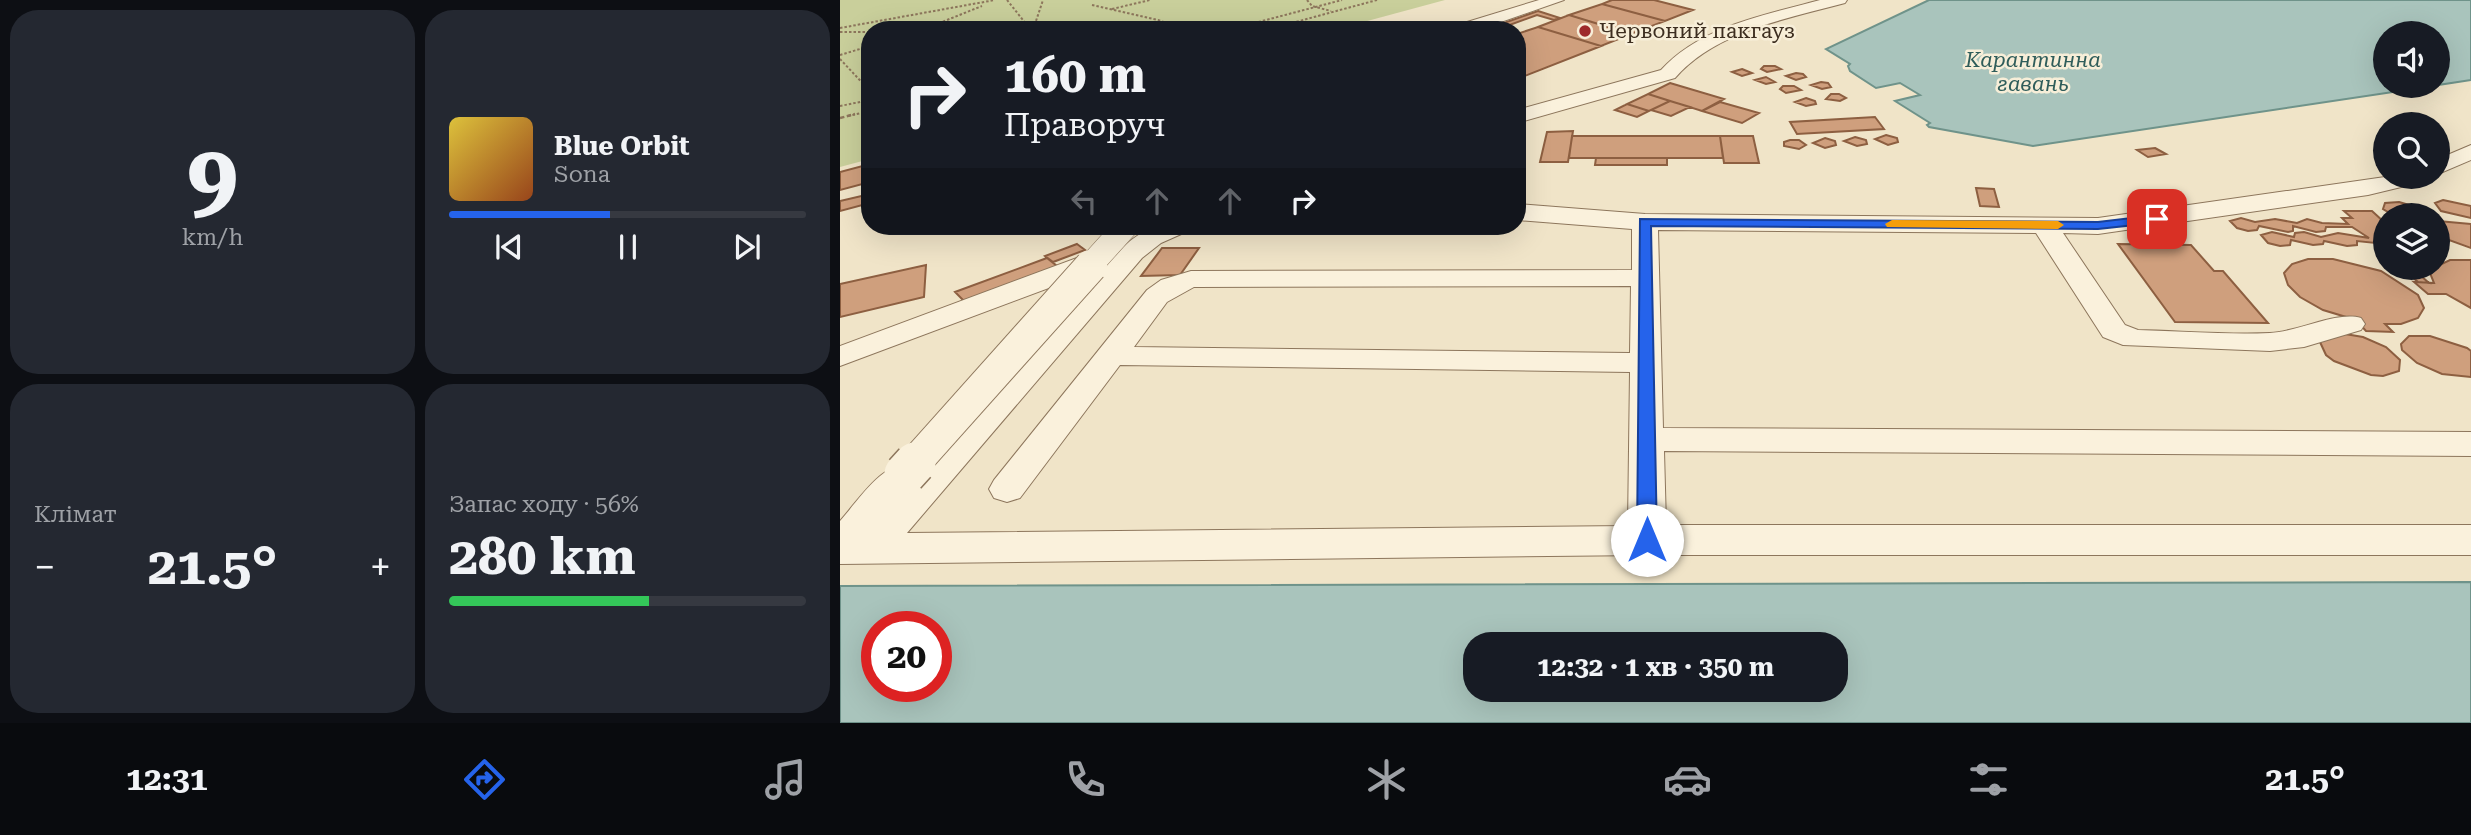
<!DOCTYPE html>
<html lang="uk">
<head>
<meta charset="utf-8">
<style>
  body { margin:0; font-family:"Roboto Serif",serif; background:#242831; color:#f1f3f6; height:100vh; display:flex; flex-direction:column; font-size:26px; white-space:nowrap }
  * { box-sizing:border-box; margin:0 }
  p { font-size:23px; color:#9ea1a6 }
  .icon { flex:none; width:38px; height:38px; fill:none; stroke:currentColor; stroke-width:2; stroke-linecap:round; stroke-linejoin:round }
  .map { position:relative; flex:1; overflow:hidden }
  .sheet { display:flex; flex-direction:column; gap:10px; padding:10px; background:#0d0f14; width:840px }
  .sheet>* { flex:none }
  .top-card { position:absolute; left:21px; top:21px; width:665px; height:214px; border-radius:28px; box-shadow:0 7px 28px #0002; background:#171b24; color:#f1f3f6; overflow:hidden }
  .buttons { position:absolute; left:1533px; top:21px; display:grid; gap:14px }
  .buttons a { display:grid; place-items:center; width:77px; height:77px; border-radius:50%; background:#171b24; box-shadow:0 7px 28px #0002; font-size:35px }
  .speed { position:absolute; left:21px; top:611px; display:flex; gap:14px; font-size:35px; font-weight:700; text-align:center }
  .speed>* { display:grid; place-content:center; width:91px; height:91px; border-radius:50%; background:#171b24; box-shadow:0 7px 28px #0002; line-height:1 }
  .speed .limit { border:10px solid #d22; background:#fff; color:#111 }
  .pin { position:absolute; display:grid; place-items:center; width:60px; height:60px; color:#fff; margin:-30px; border-radius:14px; box-shadow:0 4px 10px #0006 }
  .me { position:absolute; width:77px; margin:-38px; rotate:0deg; stroke-linejoin:round; filter:drop-shadow(0 0 5px #0008) }
  .turn { display:flex; align-items:center; gap:24px; height:147px; padding:0 28px; font-size:32px }
  .turn .icon { width:91px; height:91px; stroke-width:2.5 }
  .turn b { display:block; font-size:49px; line-height:60px }
  .lanes { display:flex; align-items:center; height:66px; padding:0 28px; background:#0003; justify-content:center; gap:35px; direction:ltr }
  .lanes .off { opacity:.35 }
  .big { font-size:52px; font-weight:700; line-height:1.1 }
  .sheet .card { flex:1; display:flex; flex-direction:column; justify-content:center; gap:10px; min-width:0; padding:0 24px; border-radius:28px; background:#242831 }
  .sheet .dial { align-items:center; gap:0 }
  .dial b { font-size:91px; line-height:1 }
  .song { display:flex; align-items:center; gap:21px }
  .cover { width:84px; height:84px; border-radius:10px; background:linear-gradient(135deg,hsl(50 70% 55%),hsl(20 70% 35%)) }
  .played { height:7px; border-radius:4px; background:linear-gradient(90deg,#2563eb 45%,#363941 45%) }
  .keys { display:flex; justify-content:space-around; direction:ltr }
  .heat { display:flex; justify-content:space-between; align-items:center; font-size:38px; direction:ltr }
  .charge { height:10px; border-radius:5px; background:linear-gradient(90deg,#34c759 56%,#363941 0) }
  .sheet .tiles { flex:1; display:grid; gap:10px; grid-template-columns:repeat(2,1fr) }
  .trip { position:absolute; left:623px; top:632px; width:385px; height:70px; border-radius:28px; background:#171b24; box-shadow:0 7px 28px #0002; font-weight:700; line-height:70px; text-align:center }
  .menu { display:flex; height:112px; justify-content:space-around; align-items:center; background:#090b0e; color:#9ea1a6 }
  .menu .icon { width:49px; height:49px }
  .menu .selected { color:#2563eb }
  .menu b { font-size:32px; color:#f1f3f6 }
  main { display:flex; flex:1; min-height:0 }
  .map>svg:first-child { display:block }
  .green { fill:#c9cf9b }
  .water { fill:#a9c4bc; stroke:#6f938a; stroke-width:2; fill-rule:evenodd }
  .building { fill:#cf9f7d; stroke:#8d5f41; stroke-width:2 }
  .lines { fill:none; stroke-linecap:round; stroke-linejoin:round }
  .minor-casing { stroke:#8d765c; stroke-width:2 }
  .path-far1 { stroke:#8d765c; stroke-width:2; stroke-dasharray:2.5 2; stroke-linecap:butt }
  .path { stroke:#8d765c; stroke-width:2.5; stroke-dasharray:4.5 2.5; stroke-linecap:butt }
  .minor { fill:#faf1dc; fill-rule:evenodd }
  .minor-bridge-far2-casing { stroke:#8d765c; stroke-width:25; stroke-linecap:butt }
  .minor-bridge-far1-casing { stroke:#8d765c; stroke-width:34; stroke-linecap:butt }
  .minor-bridge-casing { stroke:#8d765c; stroke-width:44; stroke-linecap:butt }
  .minor-bridge-far2 { stroke:#faf1dc; stroke-width:24 }
  .minor-bridge-far1 { stroke:#faf1dc; stroke-width:32 }
  .minor-bridge { stroke:#faf1dc; stroke-width:41 }
  .route { fill:#2563eb; stroke:#184099; stroke-width:2 }
  .slow { fill:#f59e0b }
  .poi-dot { fill:#9e2a2b; stroke:#f7eed8; stroke-width:2.5 }
  .labels { text-anchor:middle; stroke-width:5; stroke-linejoin:round; paint-order:stroke }
  .far-poi-label { font-size:21px; fill:#3d2e20; stroke:#f7eed8; text-anchor:start }
  .far-water-label { font-size:21px; font-style:italic; fill:#2f5d5a; stroke:#f7eed8 }
</style>
</head>
<body>
<main>
<section class="sheet">
<div class="tiles">
<div class="card dial"><b>9</b><p>km/h</p></div>
<div class="card">
<div class="song"><i class="cover"></i><div><b>Blue Orbit</b><p>Sona</p></div></div>
<div class="played"></div>
<div class="keys"><svg class="icon" aria-label="previous" viewBox="0 0 24 24"><path d="M18 5L8 12l10 7zM5 5v14"/></svg><svg class="icon" aria-label="pause" viewBox="0 0 24 24"><path d="M8 5v14M16 5v14"/></svg><svg class="icon" aria-label="next" viewBox="0 0 24 24"><path d="M6 5l10 7-10 7zM19 5v14"/></svg></div>
</div>
<div class="card"><p>Клімат</p>
<div class="heat"><a>−</a><b class="big">21.5°</b><a>+</a></div>
</div>
<div class="card"><p>Запас ходу · 56%</p><b class="big">280 km</b><div class="charge"></div></div>
</div>
</section>
<div class="map">
<svg width="1631" height="723" viewBox="0 0 1631 723">
  <rect width="100%" height="100%" fill="#f0e4c8"/>
  <!-- green -->
  <path class="green" d="M 0,0 L 605,0 L 494,30 L 30,30 L 30,159 L 0,167 Z"/>
  <!-- water -->
  <path class="water" d="M 1089,0 L 1631,0 L 1631,80 L 1598,85 L 1598,33 L 1545,33 L 1545,86 L 1593,86 L 1193,146 L 1089,127 L 1087,125 L 1090,123 L 1055,101 L 1080,95 L 1060,83 L 1036,88 L 1010,71 L 1008,66 L 1010,64 L 986,49 Z
    M 1631,582 L 1631,723 L 0,723 L 0,586 ZM 37,626 L 96,626 L 96,686 L 37,686 ZM 635,644 L 996,644 L 996,690 L 635,690 Z"/>
  <!-- building -->
  <path class="building" d="M 772,0 L 814,0 L 853,10 L 825,21 L 762,4 Z
    M 762,4 L 825,21 L 791,34 L 729,15 Z
    M 698,11 L 720,18 L 714,20 L 697,15 L 664,27 L 674,30 L 644,30 Z
    M 729,15 L 791,34 L 761,46 L 698,27 Z
    M 698,27 L 761,46 L 677,79 L 677,34 Z
    M 924,66 L 935,66 L 941,69 L 927,72 L 921,69 Z
    M 902,69 L 912,73 L 902,76 L 892,72 Z
    M 956,73 L 963,74 L 966,77 L 956,80 L 946,76 Z
    M 926,77 L 935,82 L 926,84 L 915,80 Z
    M 981,82 L 988,83 L 991,87 L 982,89 L 971,85 Z
    M 830,83 L 884,99 L 862,111 L 808,94 Z
    M 943,86 L 954,86 L 961,90 L 946,93 L 940,89 Z
    M 808,94 L 830,101 L 809,111 L 787,104 Z
    M 991,94 L 999,94 L 1006,98 L 1000,101 L 986,99 Z
    M 966,98 L 975,101 L 976,104 L 966,106 L 955,102 Z
    M 830,101 L 850,107 L 831,116 L 811,110 Z
    M 880,102 L 919,113 L 902,123 L 862,111 Z
    M 787,104 L 809,111 L 797,117 L 775,110 Z
    M 1035,117 L 1044,129 L 957,134 L 950,122 Z
    M 733,131 L 728,162 L 700,162 L 707,132 Z
    M 1046,135 L 1057,138 L 1058,142 L 1048,145 L 1035,139 Z
    M 732,136 L 880,136 L 883,158 L 729,158 Z
    M 880,136 L 913,136 L 919,163 L 884,163 Z
    M 1015,137 L 1026,140 L 1027,144 L 1017,146 L 1004,141 Z
    M 985,138 L 995,141 L 996,145 L 985,148 L 973,143 Z
    M 950,140 L 959,140 L 966,145 L 959,149 L 944,146 L 944,142 Z
    M 1315,148 L 1326,154 L 1308,157 L 1297,150 Z
    M 756,158 L 827,158 L 827,165 L 755,165 Z
    M 30,164 L 30,182 L 0,190 L 0,172 Z
    M 1136,188 L 1154,189 L 1159,207 L 1140,206 Z
    M 30,194 L 30,203 L 0,211 L 0,201 Z
    M 1603,200 L 1631,206 L 1631,218 L 1601,211 L 1595,203 Z
    M 1559,202 L 1576,207 L 1588,215 L 1553,215 L 1543,209 L 1545,203 Z
    M 1504,211 L 1532,211 L 1545,223 L 1545,244 L 1517,241 L 1517,245 L 1507,246 L 1484,241 L 1483,244 L 1473,245 L 1451,240 L 1450,245 L 1440,246 L 1428,243 L 1421,235 L 1432,232 L 1454,237 L 1455,233 L 1464,232 L 1481,237 L 1498,233 L 1529,238 L 1512,227 L 1486,227 L 1485,231 L 1476,232 L 1453,226 L 1453,231 L 1448,232 L 1419,226 L 1417,230 L 1408,231 L 1397,228 L 1390,221 L 1401,218 L 1415,222 L 1435,219 L 1457,223 L 1467,219 L 1482,223 L 1508,224 L 1502,218 L 1512,218 Z
    M 1598,221 L 1631,224 L 1631,248 L 1598,236 Z
    M 237,244 L 245,250 L 213,262 L 205,256 Z
    M 1278,244 L 1351,245 L 1374,271 L 1383,271 L 1428,323 L 1335,322 Z
    M 322,248 L 359,248 L 340,275 L 301,276 Z
    M 207,258 L 217,266 L 124,301 L 115,292 Z
    M 1468,259 L 1493,259 L 1541,271 L 1578,295 L 1584,308 L 1578,318 L 1561,324 L 1545,324 L 1553,332 L 1526,331 L 1516,320 L 1483,310 L 1460,297 L 1448,285 L 1444,273 L 1452,264 Z
    M 1610,260 L 1631,260 L 1631,308 L 1606,294 L 1588,294 L 1574,282 L 1594,283 L 1590,273 L 1593,268 Z
    M 86,265 L 84,297 L 0,317 L 0,284 Z
    M 1562,268 L 1572,268 L 1589,283 L 1578,282 Z
    M 1499,333 L 1523,337 L 1546,347 L 1560,360 L 1559,371 L 1543,376 L 1531,375 L 1494,361 L 1486,355 L 1480,342 L 1483,338 Z
    M 1569,336 L 1590,336 L 1627,348 L 1631,351 L 1631,377 L 1602,374 L 1577,363 L 1562,350 L 1561,344 Z"/>
  <g class="lines">
    <!-- minor casing -->
    <g class="minor-casing">
      <path id="minor" d="M 699,0 L 724,0 L 638,30 L 612,30 L 614,26 Z
        M 980,0 L 1007,0 L 1005,3 C 946,19 876,31 835,78 L 677,123 L 677,110 L 821,70 C 861,26 925,15 980,0 Z
        M 1631,145 L 1631,160 L 1598,174 L 1598,159 Z
        M 1545,177 L 1586,177 L 1582,182 L 1528,195 L 1258,234 L 1223,233 L 1285,325 L 1298,330 C 1342,331 1386,335 1430,333 C 1458,332 1496,311 1521,318 L 1525,324 L 1521,330 L 1464,347 L 1430,351 L 1283,345 L 1263,337 L 1196,233 L 818,230 L 823,428 L 1631,432 L 1631,456 L 824,451 L 826,525 L 1631,525 L 1631,555 L 807,555 L 0,564 L 0,521 C 20,499 45,456 78,465 L 80,469 L 265,267 L 0,366 L 0,346 L 253,252 L 263,250 L 275,256 C 300,228 316,224 352,226 L 348,231 L 321,243 L 302,258 L 67,533 L 788,526 L 790,372 L 280,365 L 180,498 L 167,502 L 154,498 L 149,489 L 154,480 L 307,290 L 321,280 L 351,271 L 792,270 L 792,229 L 677,220 L 677,204 L 805,214 L 1258,218 ZM 791,286 L 790,353 L 294,347 L 327,302 L 354,287 Z"/>
    </g>
    <!-- path-far1 -->
    <path class="path-far1" d="M 167,0 L 191,30
      M 467,0 L 472,6 L 491,11
      M 252,5 L 318,20 L 346,30
      M 272,9 L 310,0
      M 455,23 L 462,27 L 457,30
      M 412,25 L 423,30
      M 0,28 L 155,0
      M 82,30 L 142,6
      M 121,30 L 187,26 L 196,21 L 203,0
      M 388,30 L 502,0
      M 426,30 L 537,0
      M 0,32 L 30,32
      M 0,55 L 30,46
      M 0,59 L 30,91
      M 0,106 L 30,100
      M 8,116 L 30,111"/>
    <!-- path -->
    <path class="path" d="M 0,118 L 15,114"/>
    <!-- minor -->
    <use href="#minor" class="minor"/>
    <!-- minor-bridge-far2 casing -->
    <g class="minor-bridge-far2-casing">
      <path id="minor-bridge-far2" d="M 249,267 L 286,226"/>
    </g>
    <!-- minor-bridge-far1 casing -->
    <g class="minor-bridge-far1-casing">
      <path id="minor-bridge-far1" d="M 73,465 L 251,266"/>
    </g>
    <!-- minor-bridge casing -->
    <g class="minor-bridge-casing">
      <path id="minor-bridge" d="M 65,474 L 75,463"/>
    </g>
    <!-- minor-bridge-far2 -->
    <use href="#minor-bridge-far2" class="minor-bridge-far2"/>
    <!-- minor-bridge-far1 -->
    <use href="#minor-bridge-far1" class="minor-bridge-far1"/>
    <!-- minor-bridge -->
    <use href="#minor-bridge" class="minor-bridge"/>
  </g>
  <!-- route -->
  <path class="route" d="M 1317,215 L 1322,216 L 1322,222 L 1258,229 L 811,226 L 817,540 L 814,545 L 800,545 L 797,540 L 800,219 L 1258,222 Z"/>
  <!-- slow -->
  <path class="slow" d="M 1052,220 L 1218,221 L 1224,225 L 1218,229 L 1047,227 L 1045,224 Z"/>
  <!-- markers -->
  <circle class="poi-dot" cx="745" cy="31" r="7"/>
  <g class="labels">
    <!-- far-poi labels -->
    <g class="far-poi-label">
      <text x="759" y="38">Червоний пакгауз</text>
    </g>
    <!-- far-water labels -->
    <g class="far-water-label">
      <text x="1193" y="67">Карантинна<tspan x="1193" dy="24">гавань</tspan></text>
    </g>
  </g>
</svg>
<div class="buttons">
<a><svg class="icon" aria-label="sound" viewBox="0 0 24 24"><path d="M4 9h4l5-4v14l-5-4H4zM17 9q2 3 0 6"/></svg></a>
<a><svg class="icon" aria-label="search" viewBox="0 0 24 24"><circle cx="10" cy="10" r="6"/><path d="M15 15l6 6"/></svg></a>
<a><svg class="icon" aria-label="layers" viewBox="0 0 24 24"><path d="M12 4l9 5-9 5-9-5zM3 14l9 5 9-5"/></svg></a>
</div>
<div class="speed"><div class="limit">20</div></div>
<div class="pin" style="left:1317px;top:219px;background:#d93025"><svg class="icon" aria-label="arrive" viewBox="0 0 24 24"><path d="M6 21V4h12l-3 4 3 4H6"/></svg></div>
<svg class="me" style="left:807px;top:540px" viewBox="-20 -20 40 40"><circle r="19" fill="#fff"/><path d="M0-13L10 11 0 6-10 11z" fill="#2563eb"/></svg>
<div class="trip">12:32 · 1 хв · 350 m</div>
<div class="top-card">
<div class="turn"><svg class="icon" aria-label="right" viewBox="0 0 24 24"><path d="M7 20v-9h11M14 6l5 5-5 5"/></svg><div><b>160 m</b>Праворуч</div></div>
<div class="lanes"><svg class="icon off" aria-label="left" viewBox="0 0 24 24"><path d="M17 20v-9H6M10 6l-5 5 5 5"/></svg><svg class="icon off" aria-label="ahead" viewBox="0 0 24 24"><path d="M12 20V5M6 11l6-6 6 6"/></svg><svg class="icon off" aria-label="ahead" viewBox="0 0 24 24"><path d="M12 20V5M6 11l6-6 6 6"/></svg><svg class="icon" aria-label="right" viewBox="0 0 24 24"><path d="M7 20v-9h11M14 6l5 5-5 5"/></svg></div>
</div>
</div>
</main>
<nav class="menu">
<b>12:31</b>
<svg class="icon selected" aria-label="directions" viewBox="0 0 24 24"><path d="M12 3l9 9-9 9-9-9zM9 14v-3h6M13 9l2 2-2 2"/></svg>
<svg class="icon" aria-label="music" viewBox="0 0 24 24"><path d="M9 18V5l10-2v13"/><circle cx="6" cy="18" r="3"/><circle cx="16" cy="16" r="3"/></svg>
<svg class="icon" aria-label="phone" viewBox="0 0 24 24"><path d="M5 4h4l2 5-3 2q2 4 5 5l2-3 5 2v4C11 20 4 13 5 4z"/></svg>
<svg class="icon" aria-label="climate" viewBox="0 0 24 24"><path d="M12 3v18M4 7l16 10M4 17L20 7"/></svg>
<svg class="icon" aria-label="car" viewBox="0 0 24 24"><path d="M5 17H2v-5l4-1 3-4h7l3 4 3 1v5h-3M9 17h6M6 11h13"/><circle cx="7" cy="17" r="2"/><circle cx="17" cy="17" r="2"/></svg>
<svg class="icon" aria-label="filters" viewBox="0 0 24 24"><path d="M4 7h16M4 17h16"/><circle cx="9" cy="7" r="2"/><circle cx="15" cy="17" r="2"/></svg>
<b>21.5°</b>
</nav>
</body>
</html>
